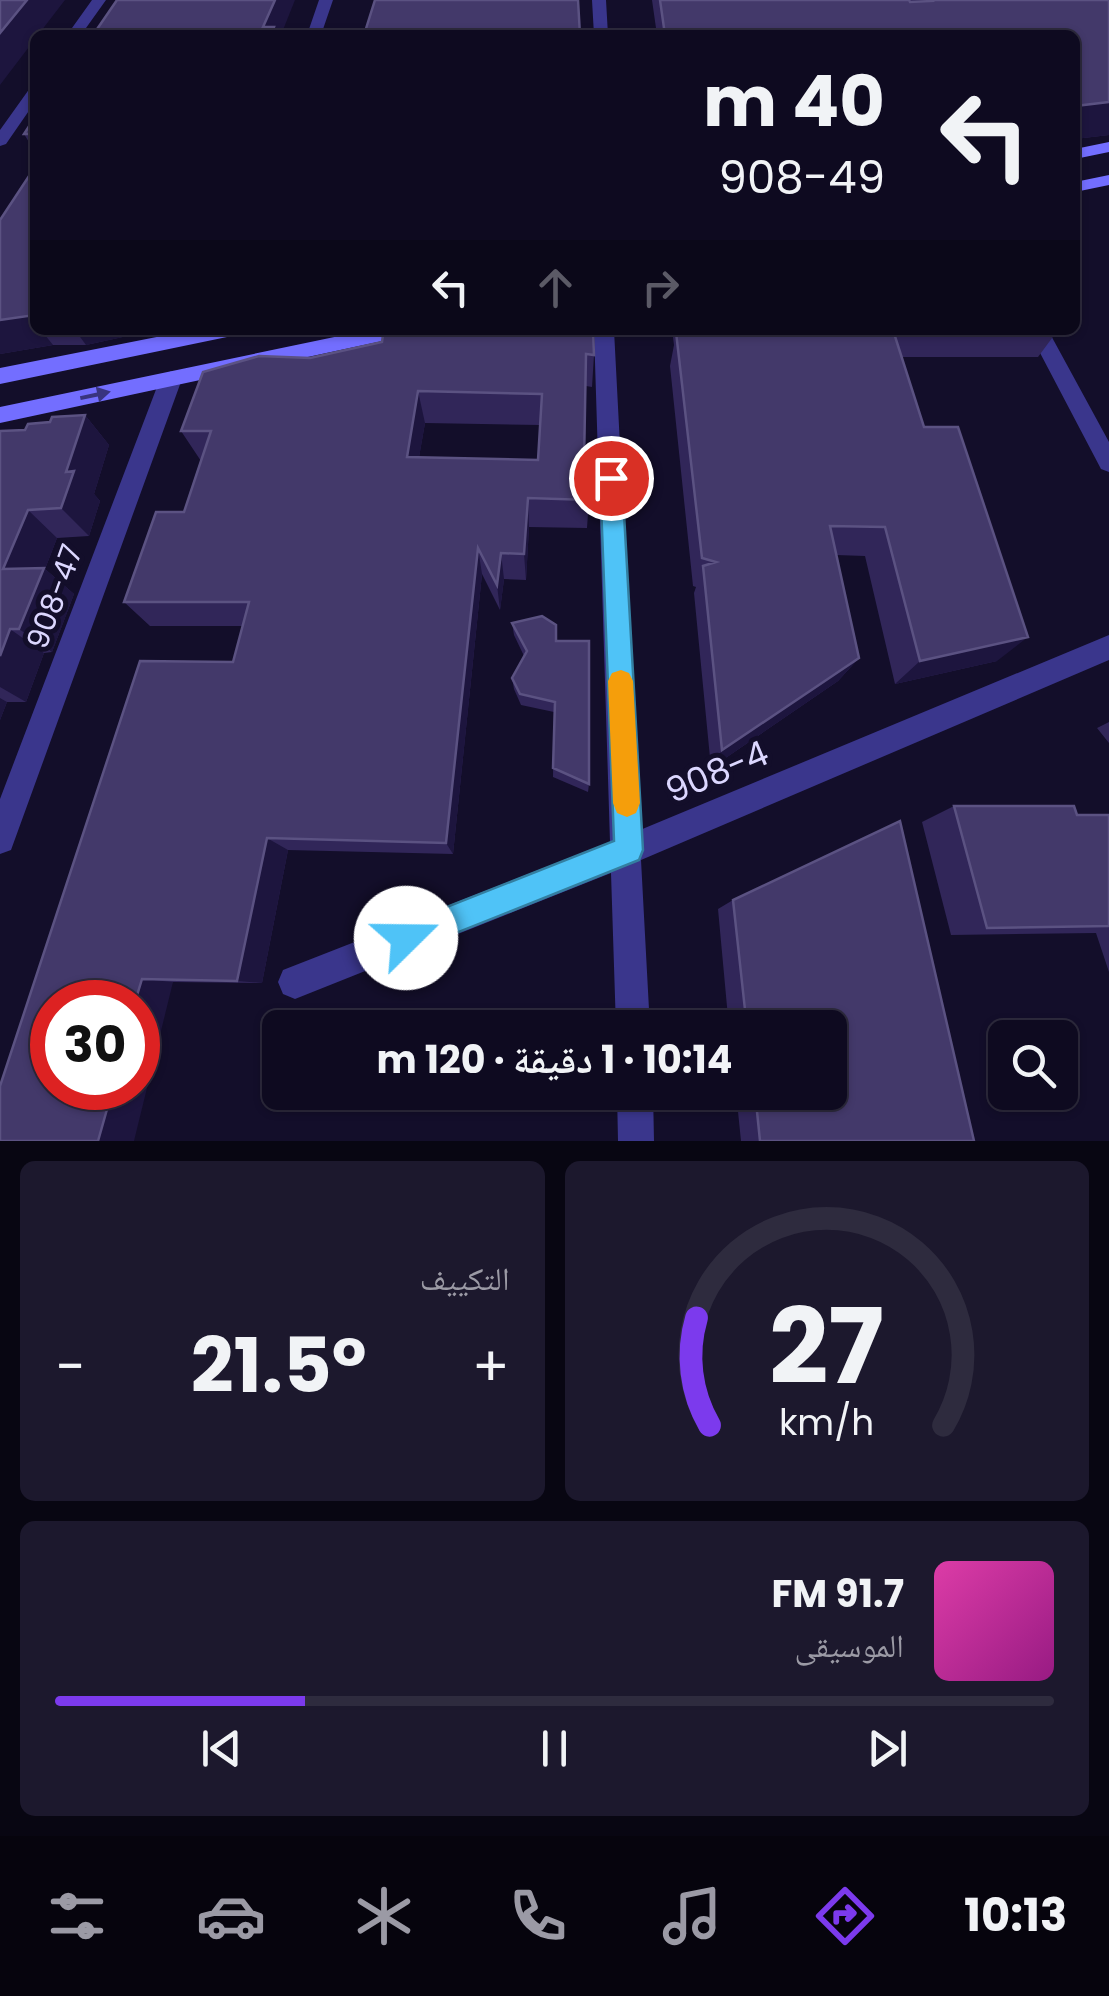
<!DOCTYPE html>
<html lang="ar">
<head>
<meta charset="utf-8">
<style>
  body { margin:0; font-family:Poppins,"Noto Naskh Arabic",sans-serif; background:#1c182d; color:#f1f3f6; direction:rtl; height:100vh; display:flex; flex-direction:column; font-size:38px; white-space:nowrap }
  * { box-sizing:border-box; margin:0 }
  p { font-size:32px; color:#9b9aa5 }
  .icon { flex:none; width:55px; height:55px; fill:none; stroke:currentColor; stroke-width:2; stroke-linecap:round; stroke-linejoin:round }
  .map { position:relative; height:1141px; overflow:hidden; direction:ltr }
  .panel { display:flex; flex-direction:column; gap:20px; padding:20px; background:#080612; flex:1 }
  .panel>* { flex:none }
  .guide { position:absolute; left:30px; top:30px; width:1050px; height:305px; border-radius:15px; box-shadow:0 2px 8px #0004,0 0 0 2px #2e2b3e; direction:rtl; background:#0e0a20; color:#f1f3f6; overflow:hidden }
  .fabs { position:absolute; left:988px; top:1020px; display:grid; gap:20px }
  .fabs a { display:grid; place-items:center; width:90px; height:90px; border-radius:15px; background:#0e0a20; box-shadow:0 2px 8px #0004,0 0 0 2px #2e2b3e; font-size:50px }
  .speed { position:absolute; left:30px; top:980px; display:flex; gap:20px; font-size:50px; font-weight:700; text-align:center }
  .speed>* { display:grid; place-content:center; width:130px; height:130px; border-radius:50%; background:#0e0a20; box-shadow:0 2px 8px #0004,0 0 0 2px #2e2b3e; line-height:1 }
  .speed .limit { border:15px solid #d22; background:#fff; color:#111 }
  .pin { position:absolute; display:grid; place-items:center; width:85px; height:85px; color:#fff; margin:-42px; border:5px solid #fff; border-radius:50%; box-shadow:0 2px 10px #0007 }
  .me { position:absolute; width:110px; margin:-55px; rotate:68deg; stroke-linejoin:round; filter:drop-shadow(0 0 8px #0008) }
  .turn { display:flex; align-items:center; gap:35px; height:210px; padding:0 30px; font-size:45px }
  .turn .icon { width:130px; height:130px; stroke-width:2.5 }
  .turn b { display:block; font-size:70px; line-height:85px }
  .lanes { display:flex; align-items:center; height:95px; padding:0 30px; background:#0003; justify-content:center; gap:50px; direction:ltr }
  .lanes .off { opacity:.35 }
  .big { font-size:75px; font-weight:700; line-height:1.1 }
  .panel .widget { flex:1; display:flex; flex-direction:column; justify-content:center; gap:15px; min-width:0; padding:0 35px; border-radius:15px; background:#1c182d }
  .panel .dial { align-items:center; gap:0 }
  .dial svg { height:260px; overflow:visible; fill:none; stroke:#2e2b3e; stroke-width:7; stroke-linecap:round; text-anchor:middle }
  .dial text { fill:#f1f3f6; stroke:none }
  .song { display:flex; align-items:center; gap:30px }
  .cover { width:120px; height:120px; border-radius:15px; background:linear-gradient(135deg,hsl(320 70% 55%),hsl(310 70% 35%)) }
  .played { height:10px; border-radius:5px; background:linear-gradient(90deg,#7c3aed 25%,#2e2b3e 25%) }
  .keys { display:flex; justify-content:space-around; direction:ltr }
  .heat { display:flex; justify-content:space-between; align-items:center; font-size:55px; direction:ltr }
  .panel .tiles { flex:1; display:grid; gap:20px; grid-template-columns:1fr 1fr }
  .widget:last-child { grid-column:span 2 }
  .trip { position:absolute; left:262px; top:1010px; width:585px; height:100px; border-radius:15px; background:#0e0a20; box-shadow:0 2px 8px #0004,0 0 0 2px #2e2b3e; font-weight:700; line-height:100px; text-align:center; direction:rtl }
  .tabs { display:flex; height:160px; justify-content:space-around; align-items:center; background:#06040d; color:#9b9aa5 }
  .tabs .icon { width:70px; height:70px }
  .tabs .selected { color:#7c3aed }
  .tabs b { font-size:45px; color:#f1f3f6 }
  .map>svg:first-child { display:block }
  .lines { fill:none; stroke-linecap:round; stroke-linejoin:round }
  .street { fill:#3a368c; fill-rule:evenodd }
  .secondary { fill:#736eff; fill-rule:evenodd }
  .wall { fill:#312659; fill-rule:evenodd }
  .shaded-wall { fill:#1d153e }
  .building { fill:#43396a; stroke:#5b5282; stroke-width:2.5; fill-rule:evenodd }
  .oneway { fill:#39347f }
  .route { fill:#4fc3f7; stroke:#337fa1; stroke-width:2.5 }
  .slow { fill:#f59e0b }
  .labels { text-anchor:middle; stroke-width:10; stroke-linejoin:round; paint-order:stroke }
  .street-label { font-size:30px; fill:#dcd7ff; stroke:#130e2a }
  .near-street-label { font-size:35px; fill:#dcd7ff; stroke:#130e2a }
</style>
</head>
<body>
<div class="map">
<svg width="1109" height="1141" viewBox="0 0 1109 1141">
  <rect width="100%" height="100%" fill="#130e2a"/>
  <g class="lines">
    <!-- street -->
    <path class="street" d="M 92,0 L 106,0 L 81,35 L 67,35 Z
      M 319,0 L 333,0 L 321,35 L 307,35 Z
      M 592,0 L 606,0 L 608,35 L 594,35 Z
      M 35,86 L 35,102 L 6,144 L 0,146 L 0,130 L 30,88 Z
      M 594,330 L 614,330 L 640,830 L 1109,635 L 1109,660 L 641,860 L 650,1028 L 616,1028 L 611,873 L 295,999 L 283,994 L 278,982 L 283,970 L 610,842 Z
      M 1028,330 L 1048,330 L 1109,442 L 1109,472 L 1101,469 Z
      M 171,371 L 182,379 L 15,839 L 11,850 L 0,854 L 0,799 L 160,379 Z
      M 617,1092 L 653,1092 L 654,1141 L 618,1141 Z"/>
    <!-- secondary -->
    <path class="secondary" d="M 1109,142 L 1109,152 L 1075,159 L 1075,149 Z
      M 1109,175 L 1109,185 L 1075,192 L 1075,182 Z
      M 192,330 L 237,330 L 227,337 L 0,384 L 0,368 Z
      M 368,330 L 411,330 L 401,337 L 0,423 L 0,407 Z"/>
  </g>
  <!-- wall -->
  <path class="wall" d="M 652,0 L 1109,0 L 1109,135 L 1075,139 L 1075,35 L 657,35 Z
    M 35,117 L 35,152 L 24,134 Z
    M 35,167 L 35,330 L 155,330 L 86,345 L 53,345 L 0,354 L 0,220 Z
    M 672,330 L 1058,330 L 1038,357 L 901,357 L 997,661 L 895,684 L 865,556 L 836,555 L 859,658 L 838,681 L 711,768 L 694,593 L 696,587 L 693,586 L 670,366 L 674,345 Z
    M 594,355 L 592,387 L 586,386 L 584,463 L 589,500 L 587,528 L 529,527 L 526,580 L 504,579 L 500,610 L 482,574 L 453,854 L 288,850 L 262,983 L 173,982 L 0,1141 L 233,662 L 243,626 L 150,626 L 124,602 L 184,512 L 201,461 L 181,431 L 310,358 ZM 425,423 L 540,425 L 538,460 L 419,457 Z
    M 85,415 L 109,445 L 94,494 L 100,501 L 89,536 L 57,538 L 45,569 L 74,594 L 52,652 L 44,653 L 26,702 L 7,702 L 0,720 L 0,431 L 25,430 Z
    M 512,623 L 556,641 L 589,784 L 588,792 L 553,777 L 554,712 L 521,705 L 514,689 L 512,678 L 524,656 L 514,635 Z
    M 1109,722 L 1109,743 L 1097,728 Z
    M 954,806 L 1077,815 L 1109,815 L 1109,972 L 1096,933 L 951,935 L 922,822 Z
    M 733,900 L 974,1141 L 741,1141 L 736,1092 L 830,1092 L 830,1028 L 729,1028 L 718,909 Z"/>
  <!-- shaded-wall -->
  <path class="shaded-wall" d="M 27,0 L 65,0 L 38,35 L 35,35 L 35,39 L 0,85 L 0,33 Z
    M 275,0 L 295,0 L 281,35 L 265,35 L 263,27 Z
    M 1109,102 L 1109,135 L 1075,139 L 1075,106 Z
    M 30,315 L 35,322 L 35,330 L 41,330 L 53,345 L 0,354 L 0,320 Z
    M 75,330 L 155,330 L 86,345 Z
    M 418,391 L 425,423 L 414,486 L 407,457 Z
    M 85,415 L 109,445 L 94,494 L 100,501 L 89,536 L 61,508 L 66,472 Z
    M 528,498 L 529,527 L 526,580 L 524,554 Z
    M 28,510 L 57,538 L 45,569 L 74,594 L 52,652 L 19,629 L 3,569 Z
    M 478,548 L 482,574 L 453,854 L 446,843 Z
    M 501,553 L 504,579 L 500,610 L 497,585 Z
    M 10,629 L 44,653 L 26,702 L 0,687 L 0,656 Z
    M 1028,637 L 997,661 L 895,684 L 920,661 Z
    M 859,658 L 838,681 L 711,768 L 722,750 Z
    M 0,698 L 7,702 L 0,720 Z
    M 267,838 L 288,850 L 262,983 L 237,981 Z
    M 142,979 L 173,982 L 134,1141 L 98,1141 L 113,1088 L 138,1088 L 138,1002 L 135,1002 Z"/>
  <!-- building -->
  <path class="building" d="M 0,0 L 27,0 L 0,33 Z
    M 117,0 L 275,0 L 263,27 L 274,27 L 271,35 L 93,35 Z
    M 375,0 L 578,0 L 580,35 L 364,35 Z
    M 660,0 L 909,0 L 910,2 L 932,1 L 931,0 L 1109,0 L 1109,102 L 1075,106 L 1075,35 L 665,35 Z
    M 35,117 L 35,134 L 24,134 Z
    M 35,167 L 35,315 L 0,320 L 0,220 Z
    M 408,330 L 593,330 L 594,355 L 586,354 L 584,463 L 588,463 L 589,500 L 528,498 L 524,554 L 501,553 L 497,585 L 478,548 L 446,843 L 267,838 L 237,981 L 142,979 L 135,1002 L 52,1002 L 52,1088 L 113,1088 L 98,1141 L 0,1141 L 0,1086 L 140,661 L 233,662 L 249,602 L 124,602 L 156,512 L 184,512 L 211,431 L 181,431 L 203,372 L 259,356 L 310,358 L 382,342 L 383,335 ZM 418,391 L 542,394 L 538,460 L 407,457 Z
    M 683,330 L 893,330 L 924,427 L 958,427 L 1028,637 L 920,661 L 885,527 L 830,526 L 859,658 L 722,750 L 703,566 L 716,562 L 702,558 L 676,332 L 683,332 Z
    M 85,415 L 66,472 L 74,471 L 61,508 L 28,510 L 3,569 L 44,568 L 19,629 L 10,629 L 0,656 L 0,431 L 25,430 L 28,424 L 50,422 L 52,417 Z
    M 542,616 L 556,625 L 556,641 L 589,641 L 589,784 L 553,768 L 555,702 L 520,694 L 512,678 L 527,651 L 512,623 Z
    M 954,806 L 1074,806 L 1077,815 L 1109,815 L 1109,926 L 987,928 Z
    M 900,821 L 974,1141 L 760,1141 L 755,1092 L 830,1092 L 830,1028 L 747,1028 L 733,900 Z"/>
  <!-- one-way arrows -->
  <defs><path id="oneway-solid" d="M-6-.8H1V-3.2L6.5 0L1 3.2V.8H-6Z" transform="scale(2.5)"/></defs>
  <use class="oneway" href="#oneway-solid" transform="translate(95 395) rotate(-12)"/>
  <!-- route -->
  <path class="route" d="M 611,470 L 622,478 L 643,850 L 639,860 L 406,953 L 396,948 L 391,938 L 396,927 L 614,841 L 600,478 Z"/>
  <!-- slow -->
  <path class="slow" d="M 621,670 L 629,673 L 633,681 L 640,803 L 636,813 L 627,817 L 617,813 L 613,803 L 608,681 L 612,673 Z"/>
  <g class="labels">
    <!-- street labels -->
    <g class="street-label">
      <text transform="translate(55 597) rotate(-70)" y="10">908-47</text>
    </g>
    <!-- near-street labels -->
    <g class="near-street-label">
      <text transform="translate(717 772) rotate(-23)" y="12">908-4</text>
    </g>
  </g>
</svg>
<div class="fabs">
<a><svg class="icon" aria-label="search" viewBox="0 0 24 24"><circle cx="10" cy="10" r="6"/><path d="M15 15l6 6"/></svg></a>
</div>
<div class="speed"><div class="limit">30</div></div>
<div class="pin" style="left:611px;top:478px;background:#d93025"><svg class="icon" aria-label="arrive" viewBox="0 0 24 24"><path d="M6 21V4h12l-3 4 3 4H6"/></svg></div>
<svg class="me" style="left:406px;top:938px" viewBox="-20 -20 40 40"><circle r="19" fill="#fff"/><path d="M0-13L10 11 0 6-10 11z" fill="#4fc3f7"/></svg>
<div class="trip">10:14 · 1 دقيقة · 120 m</div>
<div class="guide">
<div class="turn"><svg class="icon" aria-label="left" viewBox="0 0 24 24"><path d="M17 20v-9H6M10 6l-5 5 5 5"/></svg><div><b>40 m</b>908-49</div></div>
<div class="lanes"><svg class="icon" aria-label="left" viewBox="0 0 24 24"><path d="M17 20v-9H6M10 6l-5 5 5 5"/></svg><svg class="icon off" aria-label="ahead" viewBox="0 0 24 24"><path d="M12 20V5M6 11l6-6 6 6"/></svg><svg class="icon off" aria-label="right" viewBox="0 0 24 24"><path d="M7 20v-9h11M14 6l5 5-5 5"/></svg></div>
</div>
</div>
<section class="panel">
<div class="tiles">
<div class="widget dial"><svg viewBox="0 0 100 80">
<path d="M14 69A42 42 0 1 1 86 69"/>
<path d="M14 69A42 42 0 0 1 10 36" stroke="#7c3aed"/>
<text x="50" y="56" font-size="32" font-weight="700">27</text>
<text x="50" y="72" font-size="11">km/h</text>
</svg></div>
<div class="widget"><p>التكييف</p>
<div class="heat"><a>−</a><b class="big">21.5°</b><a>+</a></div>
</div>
<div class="widget">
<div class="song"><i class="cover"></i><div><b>91.7 FM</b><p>الموسيقى</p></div></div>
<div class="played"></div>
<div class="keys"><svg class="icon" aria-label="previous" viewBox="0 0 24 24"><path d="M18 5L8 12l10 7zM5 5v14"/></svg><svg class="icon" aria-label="pause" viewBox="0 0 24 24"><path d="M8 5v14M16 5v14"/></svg><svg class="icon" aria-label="next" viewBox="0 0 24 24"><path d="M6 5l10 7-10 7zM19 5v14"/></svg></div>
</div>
</div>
</section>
<nav class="tabs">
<b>10:13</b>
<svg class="icon selected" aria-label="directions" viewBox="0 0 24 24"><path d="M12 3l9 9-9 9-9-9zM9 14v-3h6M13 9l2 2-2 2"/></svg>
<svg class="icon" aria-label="music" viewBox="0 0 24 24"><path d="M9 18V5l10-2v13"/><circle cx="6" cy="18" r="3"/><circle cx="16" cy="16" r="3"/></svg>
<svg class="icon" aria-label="phone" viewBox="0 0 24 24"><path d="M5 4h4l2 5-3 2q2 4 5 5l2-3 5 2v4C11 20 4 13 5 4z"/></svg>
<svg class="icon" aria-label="climate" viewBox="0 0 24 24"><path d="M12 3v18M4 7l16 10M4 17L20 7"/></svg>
<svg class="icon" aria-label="car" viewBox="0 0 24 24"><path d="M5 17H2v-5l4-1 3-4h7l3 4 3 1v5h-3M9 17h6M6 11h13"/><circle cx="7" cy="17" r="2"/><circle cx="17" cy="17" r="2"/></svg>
<svg class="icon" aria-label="filters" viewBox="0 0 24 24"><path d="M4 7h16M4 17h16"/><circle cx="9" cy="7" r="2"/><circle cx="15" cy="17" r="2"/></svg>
</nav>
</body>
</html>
